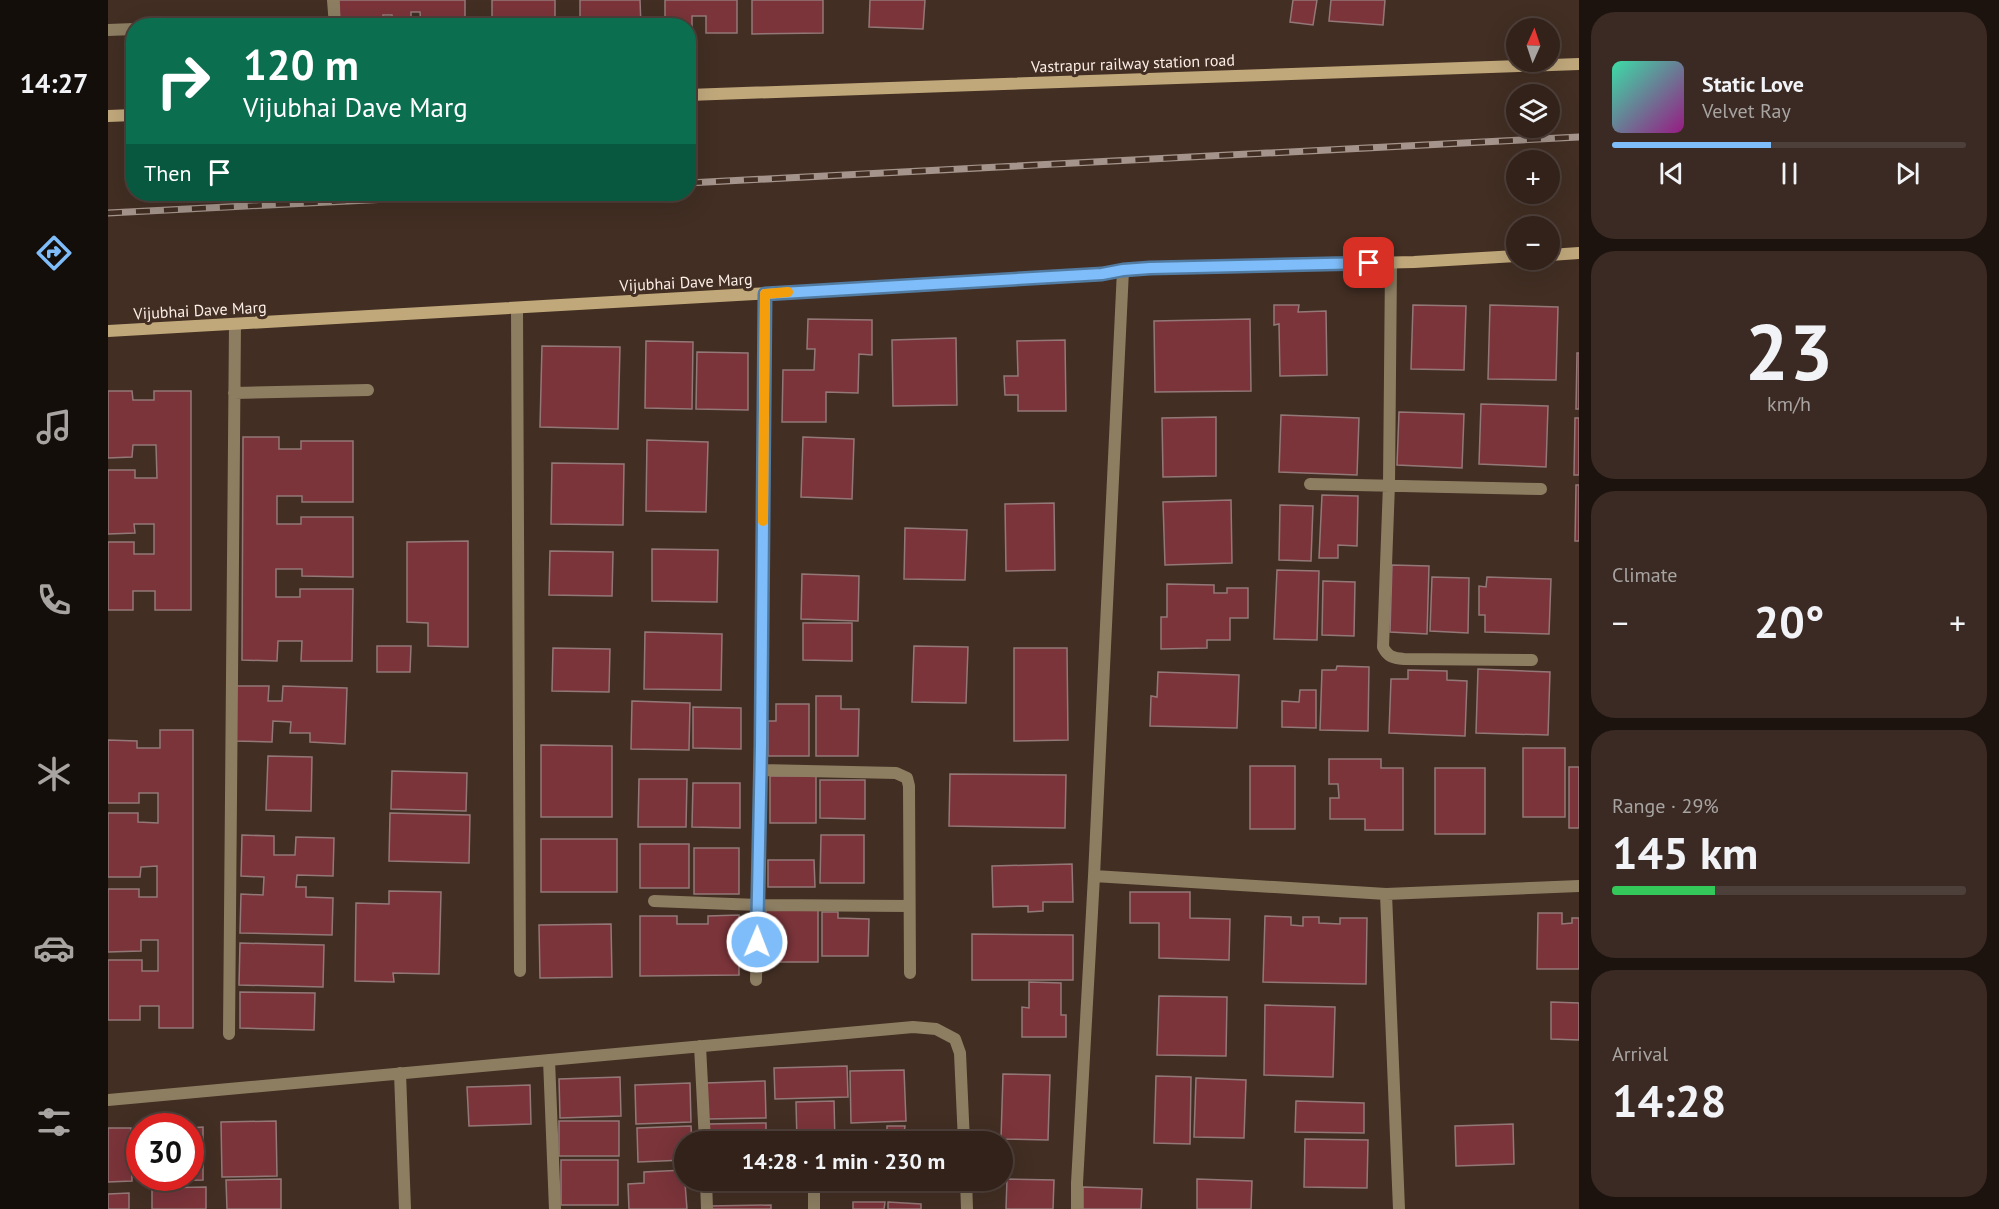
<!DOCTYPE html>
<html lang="en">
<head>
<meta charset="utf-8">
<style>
  body { margin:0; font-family:"PT Sans",sans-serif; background:#3a2a23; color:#f1f3f6; height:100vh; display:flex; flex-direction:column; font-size:22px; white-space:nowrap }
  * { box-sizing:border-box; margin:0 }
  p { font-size:20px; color:#a8a4a2 }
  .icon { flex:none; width:33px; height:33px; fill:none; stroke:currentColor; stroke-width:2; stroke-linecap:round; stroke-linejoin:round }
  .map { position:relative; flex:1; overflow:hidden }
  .panel { display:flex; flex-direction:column; gap:12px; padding:12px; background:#1c130e; width:420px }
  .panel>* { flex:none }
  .banner { position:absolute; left:18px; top:18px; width:570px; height:183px; border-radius:24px; box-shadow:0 6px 24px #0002,0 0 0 2px #4d3f39; background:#0b6e4f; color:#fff; overflow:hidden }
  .needle { width:39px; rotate:3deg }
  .buttons { position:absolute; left:1398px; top:18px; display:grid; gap:12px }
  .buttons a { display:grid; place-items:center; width:54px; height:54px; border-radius:50%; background:#32221a; box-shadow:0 6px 24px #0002,0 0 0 2px #4d3f39; font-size:30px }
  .speed { position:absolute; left:18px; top:1113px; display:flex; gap:12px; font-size:30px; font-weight:700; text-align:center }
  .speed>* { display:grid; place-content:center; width:78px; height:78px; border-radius:50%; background:#32221a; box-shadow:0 6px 24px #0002,0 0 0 2px #4d3f39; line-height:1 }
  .speed .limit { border:9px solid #d22; background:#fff; color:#111 }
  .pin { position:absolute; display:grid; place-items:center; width:51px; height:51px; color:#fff; margin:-26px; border-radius:12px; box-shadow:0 3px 9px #0006 }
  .me { position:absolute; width:66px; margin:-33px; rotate:1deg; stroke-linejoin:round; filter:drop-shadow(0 0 4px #0008) }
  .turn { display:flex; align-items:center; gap:21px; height:126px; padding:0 18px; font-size:27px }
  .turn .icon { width:78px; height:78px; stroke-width:2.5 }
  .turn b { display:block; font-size:42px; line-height:51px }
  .then { display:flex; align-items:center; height:57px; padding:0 18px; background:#0003; gap:12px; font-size:22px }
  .big { font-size:45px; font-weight:700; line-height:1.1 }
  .panel .tile { flex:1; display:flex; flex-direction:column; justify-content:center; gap:9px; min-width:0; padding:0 21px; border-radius:24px; background:#3a2a23 }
  .panel .dial { align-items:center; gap:0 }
  .dial b { font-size:78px; line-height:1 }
  .song { display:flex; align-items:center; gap:18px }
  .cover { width:72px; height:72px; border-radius:9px; background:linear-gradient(135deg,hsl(160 70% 55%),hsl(310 70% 35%)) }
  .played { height:6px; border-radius:3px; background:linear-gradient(90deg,#7ebdf9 45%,#4d3f39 45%) }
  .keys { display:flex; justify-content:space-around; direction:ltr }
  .heat { display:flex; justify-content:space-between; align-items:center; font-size:33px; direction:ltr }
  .charge { height:9px; border-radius:4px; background:linear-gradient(90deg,#34c759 29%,#4d3f39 0) }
  .trip { position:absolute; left:566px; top:1131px; width:339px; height:60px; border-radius:30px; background:#32221a; box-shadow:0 6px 24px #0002,0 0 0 2px #4d3f39; font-weight:700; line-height:60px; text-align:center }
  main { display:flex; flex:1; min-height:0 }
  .tab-bar { display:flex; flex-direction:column; width:108px; justify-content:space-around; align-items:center; background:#140e0a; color:#a8a4a2 }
  .tab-bar .icon { width:42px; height:42px }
  .tab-bar .active { color:#7ebdf9 }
  .tab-bar b { font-size:27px; color:#f1f3f6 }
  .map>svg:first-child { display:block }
  .building { fill:#7a343a; stroke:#947878; stroke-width:1.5 }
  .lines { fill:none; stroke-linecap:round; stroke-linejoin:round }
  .lane { stroke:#8d7e62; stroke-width:12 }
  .street { stroke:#8d7e62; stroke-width:12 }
  .secondary { stroke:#c0a87b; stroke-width:12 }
  .rail-casing { stroke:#a4948b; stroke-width:7 }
  .rail { stroke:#422e23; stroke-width:4.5; stroke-dasharray:14; stroke-linecap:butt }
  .route-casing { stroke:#527ba2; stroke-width:15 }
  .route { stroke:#7ebdf9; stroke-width:10 }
  .slow { stroke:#f59e0b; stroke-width:10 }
  .labels { text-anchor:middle; stroke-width:6; stroke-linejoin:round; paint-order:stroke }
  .street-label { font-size:16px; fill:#fbeee6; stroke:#422e23 }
</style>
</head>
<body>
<main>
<nav class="tab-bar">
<b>14:27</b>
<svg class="icon active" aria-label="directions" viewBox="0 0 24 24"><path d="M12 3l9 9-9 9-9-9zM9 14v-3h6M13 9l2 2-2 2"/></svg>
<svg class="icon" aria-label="music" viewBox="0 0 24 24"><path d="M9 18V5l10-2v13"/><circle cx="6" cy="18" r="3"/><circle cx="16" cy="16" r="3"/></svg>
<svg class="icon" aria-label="phone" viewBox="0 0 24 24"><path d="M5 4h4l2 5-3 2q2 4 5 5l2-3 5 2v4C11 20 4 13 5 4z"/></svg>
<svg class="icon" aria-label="climate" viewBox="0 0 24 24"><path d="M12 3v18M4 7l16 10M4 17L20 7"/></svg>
<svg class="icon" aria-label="car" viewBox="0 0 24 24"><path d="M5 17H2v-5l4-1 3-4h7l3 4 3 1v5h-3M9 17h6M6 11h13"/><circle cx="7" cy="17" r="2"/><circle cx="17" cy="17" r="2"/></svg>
<svg class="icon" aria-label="filters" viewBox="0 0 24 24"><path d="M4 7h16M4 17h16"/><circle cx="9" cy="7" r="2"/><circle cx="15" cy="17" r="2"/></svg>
</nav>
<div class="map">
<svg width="1471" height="1209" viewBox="0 0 1471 1209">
  <rect width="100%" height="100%" fill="#422e23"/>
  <!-- building -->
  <path class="building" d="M 231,0 L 357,0 L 357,26 L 313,26 L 312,12 L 303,12 L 303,26 L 285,26 L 284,15 L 275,15 L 276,26 L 232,26 Z
    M 384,0 L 447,0 L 447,26 L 384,26 Z
    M 472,0 L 532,0 L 533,26 L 472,26 Z
    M 557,0 L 629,0 L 629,33 L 598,33 L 598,16 L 584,16 L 584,34 L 580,34 L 580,26 L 557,26 Z
    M 644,0 L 715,0 L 715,33 L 644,34 Z
    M 762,0 L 817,0 L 815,29 L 761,27 Z
    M 1185,0 L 1209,0 L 1205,25 L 1182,22 Z
    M 1223,0 L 1277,0 L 1275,25 L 1221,21 Z
    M 1166,305 L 1191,305 L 1190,312 L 1218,311 L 1219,375 L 1172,376 L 1171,324 L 1166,325 Z
    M 1305,305 L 1358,306 L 1356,370 L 1303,369 Z
    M 1382,305 L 1450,307 L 1448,380 L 1380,379 Z
    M 700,319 L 764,320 L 764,355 L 751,354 L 750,393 L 718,392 L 718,422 L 674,422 L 675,370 L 706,370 L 707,349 L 699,349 Z
    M 1142,319 L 1143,391 L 1047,392 L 1046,321 Z
    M 848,338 L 849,405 L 785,406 L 784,340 Z
    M 957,340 L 958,411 L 910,411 L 910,395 L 897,395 L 896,376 L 910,376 L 909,341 Z
    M 538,341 L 585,342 L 584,409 L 537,408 Z
    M 434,346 L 512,347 L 510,429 L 432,427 Z
    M 589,352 L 640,353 L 640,410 L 588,409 Z
    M 1469,353 L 1471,353 L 1471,409 L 1468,409 Z
    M 0,391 L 24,391 L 25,400 L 46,400 L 46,391 L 83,391 L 83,610 L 47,610 L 47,591 L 25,591 L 25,610 L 0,610 L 0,542 L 26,542 L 26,554 L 46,554 L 46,524 L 26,524 L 27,533 L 0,534 L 0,470 L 27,470 L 27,478 L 49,478 L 48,445 L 25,445 L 24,457 L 0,458 Z
    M 1373,404 L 1440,406 L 1438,467 L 1371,464 Z
    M 1291,412 L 1356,414 L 1354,468 L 1289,465 Z
    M 1173,415 L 1251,418 L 1249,475 L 1171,472 Z
    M 1108,417 L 1108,476 L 1055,477 L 1054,418 Z
    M 1467,418 L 1471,418 L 1471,475 L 1466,475 Z
    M 135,437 L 171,437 L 171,449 L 193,449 L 193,441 L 245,441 L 245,502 L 194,502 L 194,496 L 169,496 L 169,524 L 193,524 L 193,517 L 245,517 L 245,577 L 194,576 L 194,569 L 168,569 L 168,597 L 192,597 L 192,589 L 245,589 L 244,661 L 193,661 L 194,641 L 170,641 L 169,661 L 134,660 Z
    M 695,437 L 746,439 L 744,499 L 693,497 Z
    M 539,440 L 600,442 L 598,512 L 538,511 Z
    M 444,463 L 516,464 L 515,525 L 443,524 Z
    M 1468,485 L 1471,485 L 1471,541 L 1467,541 Z
    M 1214,495 L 1250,496 L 1249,546 L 1230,545 L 1230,558 L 1211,558 Z
    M 1123,500 L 1124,563 L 1057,565 L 1055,502 Z
    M 946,503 L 947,570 L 898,571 L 897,504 Z
    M 1172,505 L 1205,506 L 1203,561 L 1171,560 Z
    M 797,528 L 859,530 L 857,580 L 796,579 Z
    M 360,541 L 360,647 L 320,646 L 320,623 L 299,622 L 299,542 Z
    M 544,549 L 610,550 L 609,602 L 544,601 Z
    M 442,551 L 505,552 L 504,596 L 441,595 Z
    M 1284,565 L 1321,566 L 1319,634 L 1282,632 Z
    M 1169,570 L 1211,571 L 1209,640 L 1166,639 Z
    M 694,574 L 751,576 L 750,621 L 693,619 Z
    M 1324,577 L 1361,578 L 1360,633 L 1322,631 Z
    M 1379,577 L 1443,579 L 1441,634 L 1377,632 L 1377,615 L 1371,615 L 1371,586 L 1378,587 Z
    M 1215,581 L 1247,582 L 1246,636 L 1214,635 Z
    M 1059,584 L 1106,585 L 1106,593 L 1119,593 L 1119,588 L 1140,588 L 1140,618 L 1122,618 L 1122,640 L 1099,640 L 1099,648 L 1053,649 L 1053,617 L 1059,617 Z
    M 695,623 L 744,623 L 744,661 L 695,660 Z
    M 537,632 L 614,634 L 613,690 L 536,689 Z
    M 269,646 L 303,646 L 302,672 L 269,672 Z
    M 806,646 L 860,647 L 858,703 L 804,702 Z
    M 445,648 L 502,649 L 501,692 L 444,691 Z
    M 906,648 L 959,648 L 960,740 L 906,741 Z
    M 1229,666 L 1261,667 L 1260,731 L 1212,730 L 1214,670 L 1228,670 Z
    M 1370,669 L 1442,672 L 1440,735 L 1368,733 Z
    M 1300,670 L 1339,671 L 1339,680 L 1359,681 L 1357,736 L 1281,733 L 1283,679 L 1300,679 Z
    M 1050,672 L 1131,675 L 1129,728 L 1042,726 L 1043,696 L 1049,697 Z
    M 127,686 L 161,686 L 160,701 L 174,701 L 175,686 L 239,688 L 237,744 L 202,742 L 202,733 L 182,733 L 183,722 L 165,721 L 164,742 L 126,741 Z
    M 1192,690 L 1208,690 L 1208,728 L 1174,727 L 1174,701 L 1191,702 Z
    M 708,696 L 733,696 L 733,709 L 751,709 L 750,756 L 708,756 Z
    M 524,701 L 582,703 L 581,750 L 523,749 Z
    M 668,704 L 701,704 L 701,756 L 660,756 L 660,721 L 668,721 Z
    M 585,707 L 633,708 L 633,749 L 585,748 Z
    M 52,730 L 85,730 L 85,1028 L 51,1028 L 51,1006 L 32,1006 L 32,1020 L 0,1020 L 0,960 L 34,960 L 34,971 L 50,971 L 50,940 L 33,940 L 33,951 L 0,952 L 0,889 L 31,889 L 31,897 L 49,897 L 49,866 L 33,867 L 32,877 L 0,877 L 0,813 L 30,813 L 30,822 L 50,823 L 50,793 L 31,793 L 31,803 L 0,803 L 0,740 L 29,741 L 29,748 L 52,748 Z
    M 433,745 L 504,746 L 504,817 L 433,817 Z
    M 1415,748 L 1457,748 L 1457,817 L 1415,817 Z
    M 160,756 L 204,757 L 203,811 L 158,810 Z
    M 1221,759 L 1273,759 L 1273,768 L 1295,768 L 1295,830 L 1257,830 L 1257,819 L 1222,819 L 1222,798 L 1231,798 L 1230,784 L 1221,784 Z
    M 1142,766 L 1187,766 L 1187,829 L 1142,829 Z
    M 1461,767 L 1471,767 L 1471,828 L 1461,828 Z
    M 1327,768 L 1377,768 L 1377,834 L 1327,834 Z
    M 284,771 L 359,773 L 358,811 L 283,809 Z
    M 842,774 L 958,775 L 957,828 L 841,826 Z
    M 662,776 L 708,776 L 708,823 L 662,823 Z
    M 531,779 L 579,779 L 578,827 L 530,827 Z
    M 712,780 L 757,780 L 757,819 L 712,818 Z
    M 585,783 L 632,783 L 632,828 L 584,827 Z
    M 282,813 L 362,815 L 361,863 L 281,861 Z
    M 134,835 L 166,836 L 166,855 L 187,855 L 188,837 L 226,838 L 225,876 L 189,875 L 188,887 L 198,887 L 198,897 L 225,898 L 224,935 L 132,933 L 133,894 L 155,895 L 156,877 L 133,876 Z
    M 713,835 L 756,835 L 756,883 L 712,883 Z
    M 433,839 L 509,839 L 509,892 L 433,892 Z
    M 532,844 L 581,844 L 581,888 L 532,888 Z
    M 586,848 L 631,848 L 631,894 L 586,894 Z
    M 660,860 L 706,860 L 707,887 L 660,887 Z
    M 964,864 L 965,902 L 935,902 L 935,911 L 920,912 L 920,906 L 885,907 L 884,866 Z
    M 281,891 L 333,892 L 331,974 L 285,973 L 286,982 L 247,981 L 248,903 L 281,904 Z
    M 1022,892 L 1082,892 L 1082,918 L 1122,919 L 1121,960 L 1051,958 L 1051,923 L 1022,923 Z
    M 658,910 L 710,910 L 710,962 L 658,962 Z
    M 714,912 L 730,912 L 730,918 L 761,919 L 760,956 L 714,956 Z
    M 1430,913 L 1454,913 L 1454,924 L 1464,923 L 1464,918 L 1471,918 L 1471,969 L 1429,969 Z
    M 631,915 L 631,975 L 532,976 L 532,916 L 569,916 L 569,924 L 600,924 L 600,916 Z
    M 1157,916 L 1183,917 L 1183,925 L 1195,926 L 1195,917 L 1211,917 L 1211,923 L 1232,924 L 1232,918 L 1259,918 L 1258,984 L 1155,982 Z
    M 503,924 L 504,977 L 432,978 L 431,925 Z
    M 864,934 L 965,935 L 965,980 L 864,980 Z
    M 132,943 L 216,945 L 215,987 L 131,985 Z
    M 921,982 L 953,983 L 953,1015 L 958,1015 L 958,1037 L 914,1037 L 914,1007 L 921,1008 Z
    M 132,992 L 207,993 L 206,1030 L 132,1028 Z
    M 1051,996 L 1119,997 L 1118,1056 L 1049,1055 Z
    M 1443,1002 L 1471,1003 L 1471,1040 L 1443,1039 Z
    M 1157,1005 L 1227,1007 L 1225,1077 L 1156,1075 Z
    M 739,1066 L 740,1097 L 667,1099 L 666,1068 Z
    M 796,1070 L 798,1121 L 743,1123 L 742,1071 Z
    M 895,1074 L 942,1075 L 940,1140 L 893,1139 Z
    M 1048,1076 L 1083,1077 L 1082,1144 L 1046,1143 Z
    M 512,1077 L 513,1116 L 452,1118 L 451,1079 Z
    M 1088,1078 L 1138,1080 L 1136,1138 L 1086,1137 Z
    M 657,1081 L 658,1118 L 599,1119 L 598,1083 Z
    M 582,1083 L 583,1122 L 528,1124 L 527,1085 Z
    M 422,1085 L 423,1124 L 361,1126 L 359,1087 Z
    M 726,1101 L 727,1142 L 689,1142 L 688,1102 Z
    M 1188,1101 L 1256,1103 L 1256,1133 L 1187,1132 Z
    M 168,1121 L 169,1176 L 114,1177 L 113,1122 Z
    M 451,1121 L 511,1121 L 511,1156 L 451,1156 Z
    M 658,1123 L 658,1142 L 600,1142 L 600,1124 Z
    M 1405,1124 L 1406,1164 L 1348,1166 L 1347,1126 Z
    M 583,1126 L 584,1142 L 576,1142 L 576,1160 L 530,1162 L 529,1128 Z
    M 779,1126 L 797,1126 L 796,1133 L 820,1134 L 820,1142 L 779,1142 Z
    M 95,1127 L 95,1180 L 43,1181 L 43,1178 L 82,1178 L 82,1128 Z
    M 0,1128 L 23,1128 L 24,1181 L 0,1182 Z
    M 773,1135 L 774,1142 L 741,1142 L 740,1136 Z
    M 1197,1139 L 1260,1140 L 1259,1188 L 1196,1187 Z
    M 453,1160 L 510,1160 L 510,1205 L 453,1205 Z
    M 576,1170 L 579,1209 L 521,1209 L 520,1184 L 536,1183 L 536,1172 Z
    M 173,1179 L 173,1209 L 119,1209 L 118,1180 Z
    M 899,1179 L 946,1180 L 945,1209 L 898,1209 Z
    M 1089,1179 L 1144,1181 L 1143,1209 L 1089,1209 Z
    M 98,1187 L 98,1209 L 44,1209 L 44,1188 Z
    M 975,1187 L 1034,1189 L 1033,1209 L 975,1209 Z
    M 21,1193 L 21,1209 L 0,1209 L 0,1194 Z
    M 745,1202 L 777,1202 L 776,1209 L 745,1209 Z
    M 780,1202 L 813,1204 L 813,1209 L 780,1209 Z
    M 663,1205 L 663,1209 L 601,1209 L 601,1206 Z"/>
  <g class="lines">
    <!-- lane -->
    <path class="lane" d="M 225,0 L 227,26
      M 166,26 L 227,24
      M 0,30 L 26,29"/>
    <!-- street -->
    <path class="street" d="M 1283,263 L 1281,484 L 1275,647 C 1280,657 1285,658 1296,659 L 1424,660
      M 657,294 L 653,770 L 788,773 L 799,778 L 801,786 L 802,973
      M 409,308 L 412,971
      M 126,393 L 260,390
      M 1202,484 L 1433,489
      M 986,876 L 1278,894 L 1471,886
      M 1278,894 L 1291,1209
      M 546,901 L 650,905 L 801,906
      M 648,980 L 653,770
      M 121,1034 L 127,324
      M 592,1046 L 597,1142
      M 441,1060 L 447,1209
      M 292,1073 L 297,1209
      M 0,1100 L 805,1027 L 828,1029 L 847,1039 L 852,1053 L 856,1142
      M 598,1180 L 599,1209
      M 858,1180 L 859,1209
      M 706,1183 L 706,1209
      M 969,1209 L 969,1183 L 986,876 L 1015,270"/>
    <!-- secondary -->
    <path class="secondary" d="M 580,95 L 1471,64
      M 0,116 L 26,115
      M 1442,255 L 1471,253
      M 0,331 L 994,274 L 1015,270 L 1042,268 L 1306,262 L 1408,256"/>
    <!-- rail casing -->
    <g class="rail-casing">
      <path id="rail" d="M 580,183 L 1471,137
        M 0,213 L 380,194"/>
    </g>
    <!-- rail -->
    <use href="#rail" class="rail"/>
  </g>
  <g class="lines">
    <!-- route casing -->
    <g class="route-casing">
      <path id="route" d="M 649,942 L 653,746 L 657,294 L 994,274 L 1015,270 L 1042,268 L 1261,263"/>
    </g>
    <!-- route -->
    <use href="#route" class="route"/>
    <!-- slow -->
    <path class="slow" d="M 655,521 L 657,294 L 680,292"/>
  </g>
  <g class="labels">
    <!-- street labels -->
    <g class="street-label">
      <text transform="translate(1025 63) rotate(-2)" y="6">Vastrapur railway station road</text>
      <text transform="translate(578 282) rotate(-3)" y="6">Vijubhai Dave Marg</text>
      <text transform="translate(92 310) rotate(-3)" y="6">Vijubhai Dave Marg</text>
    </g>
  </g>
</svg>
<div class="buttons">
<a><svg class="needle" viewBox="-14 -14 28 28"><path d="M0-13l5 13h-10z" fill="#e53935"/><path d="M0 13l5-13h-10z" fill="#a8a4a2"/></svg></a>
<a><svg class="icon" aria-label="layers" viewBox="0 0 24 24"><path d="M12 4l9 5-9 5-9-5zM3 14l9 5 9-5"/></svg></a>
<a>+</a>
<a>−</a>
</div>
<div class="speed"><div class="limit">30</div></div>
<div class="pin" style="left:1261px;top:263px;background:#d93025"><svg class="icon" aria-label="arrive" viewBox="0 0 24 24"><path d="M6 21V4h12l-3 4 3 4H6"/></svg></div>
<svg class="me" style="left:649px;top:942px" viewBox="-20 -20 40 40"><circle r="17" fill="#7ebdf9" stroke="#fff" stroke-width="3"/><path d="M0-11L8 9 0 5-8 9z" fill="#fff"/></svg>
<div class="trip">14:28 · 1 min · 230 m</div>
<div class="banner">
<div class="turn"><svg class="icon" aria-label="right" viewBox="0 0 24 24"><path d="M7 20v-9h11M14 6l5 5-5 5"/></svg><div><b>120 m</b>Vijubhai Dave Marg</div></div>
<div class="then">Then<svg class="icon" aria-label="arrive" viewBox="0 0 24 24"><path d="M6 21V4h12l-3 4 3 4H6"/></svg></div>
</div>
</div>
<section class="panel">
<div class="tile">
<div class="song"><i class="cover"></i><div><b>Static Love</b><p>Velvet Ray</p></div></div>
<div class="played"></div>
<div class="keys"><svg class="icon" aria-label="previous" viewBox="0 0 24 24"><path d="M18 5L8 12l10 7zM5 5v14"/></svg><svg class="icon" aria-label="pause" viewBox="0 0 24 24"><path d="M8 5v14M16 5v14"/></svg><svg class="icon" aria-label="next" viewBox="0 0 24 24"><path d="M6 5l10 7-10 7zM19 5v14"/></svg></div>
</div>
<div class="tile dial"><b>23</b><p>km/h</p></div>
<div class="tile"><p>Climate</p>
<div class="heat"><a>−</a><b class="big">20°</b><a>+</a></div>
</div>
<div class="tile"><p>Range · 29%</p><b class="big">145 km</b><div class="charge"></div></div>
<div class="tile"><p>Arrival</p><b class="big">14:28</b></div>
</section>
</main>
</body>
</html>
